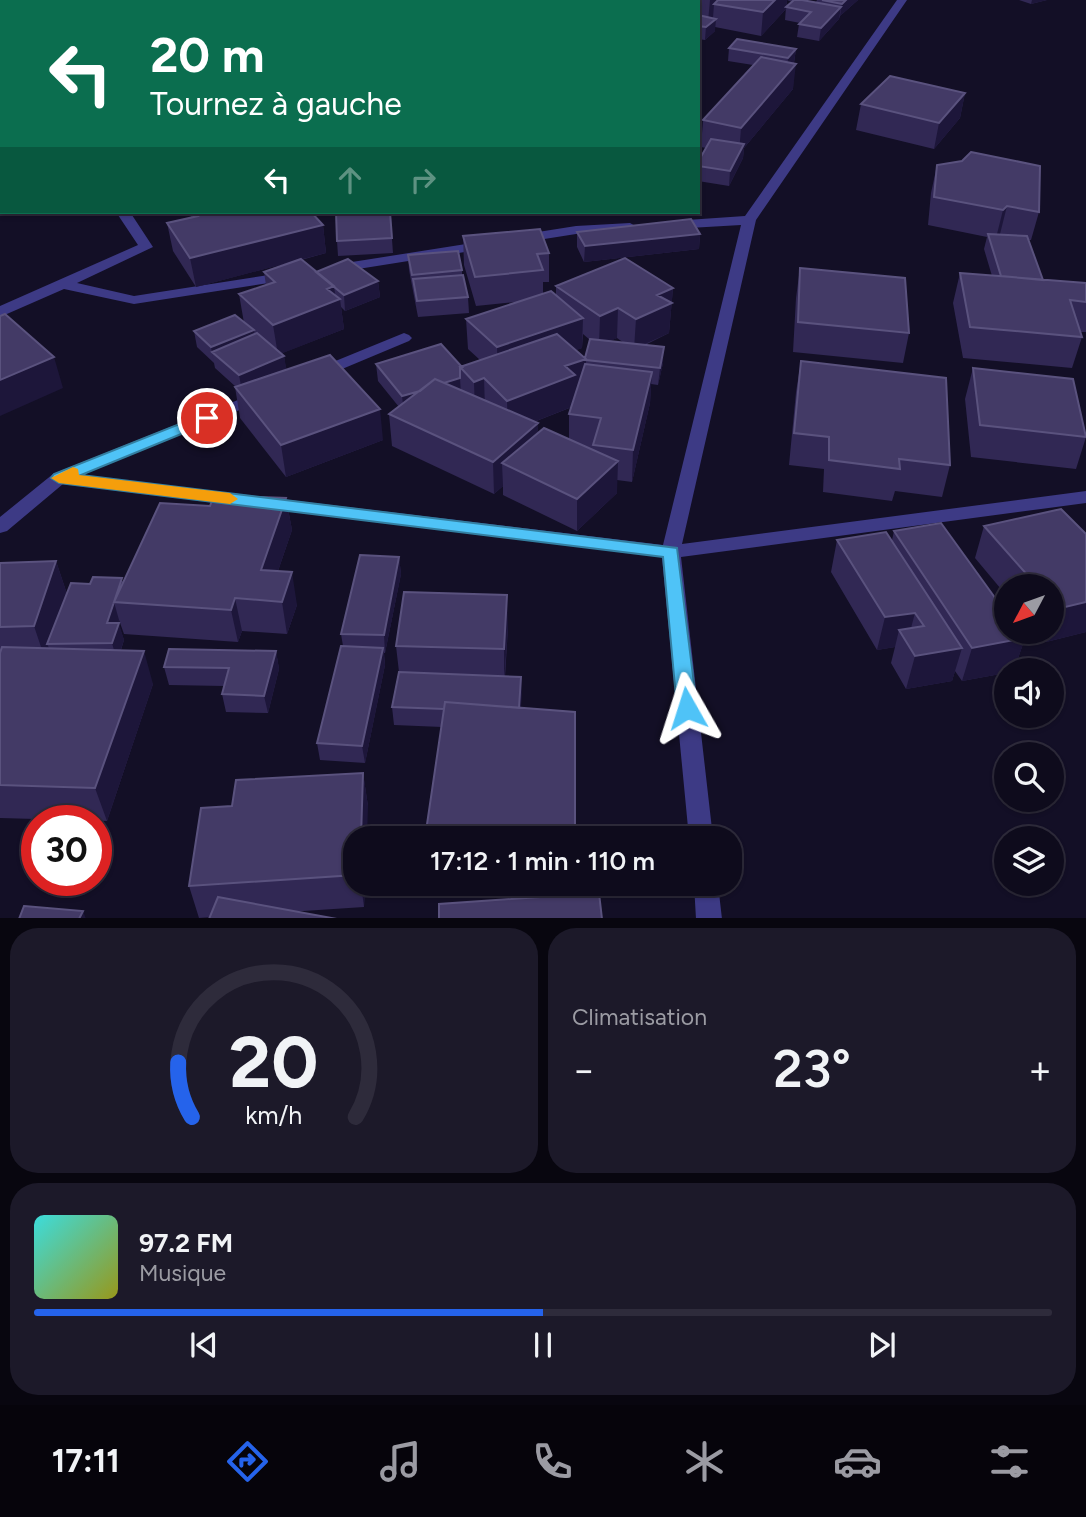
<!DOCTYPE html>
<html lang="fr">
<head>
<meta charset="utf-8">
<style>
  body { margin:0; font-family:Figtree,sans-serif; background:#1c1929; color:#f1f3f6; height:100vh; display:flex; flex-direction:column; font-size:26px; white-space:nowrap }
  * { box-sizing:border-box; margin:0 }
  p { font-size:23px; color:#9b9ba3 }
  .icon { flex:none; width:38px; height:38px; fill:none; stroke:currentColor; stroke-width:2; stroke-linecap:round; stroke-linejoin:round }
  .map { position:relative; height:918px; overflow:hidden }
  .drawer { display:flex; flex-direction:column; gap:10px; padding:10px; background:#08060f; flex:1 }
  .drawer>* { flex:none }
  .guide { position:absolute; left:0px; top:0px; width:700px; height:214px; box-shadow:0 2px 5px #0004,0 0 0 2px #2e2b3b; background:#0b6e4f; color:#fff; overflow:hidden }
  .needle { width:46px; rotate:229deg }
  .tools { position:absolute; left:994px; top:574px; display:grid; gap:14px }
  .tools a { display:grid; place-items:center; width:70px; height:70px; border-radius:50%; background:#0e0b1c; box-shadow:0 2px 5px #0004,0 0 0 2px #2e2b3b; font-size:35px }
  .speed { position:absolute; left:21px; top:805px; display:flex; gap:14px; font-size:35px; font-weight:700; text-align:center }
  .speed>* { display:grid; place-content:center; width:91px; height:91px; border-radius:50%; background:#0e0b1c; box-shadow:0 2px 5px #0004,0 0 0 2px #2e2b3b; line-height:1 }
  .speed .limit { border:10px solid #d22; background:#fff; color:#111 }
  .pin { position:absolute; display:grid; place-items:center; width:60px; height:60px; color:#fff; margin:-30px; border:4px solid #fff; border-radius:50%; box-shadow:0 2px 7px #0007 }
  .me { position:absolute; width:77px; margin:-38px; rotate:354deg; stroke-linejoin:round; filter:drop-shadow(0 0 5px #0008) }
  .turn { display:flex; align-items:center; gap:24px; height:147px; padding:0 35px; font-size:32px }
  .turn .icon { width:91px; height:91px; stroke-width:2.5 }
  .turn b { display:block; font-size:49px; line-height:60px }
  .lanes { display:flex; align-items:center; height:66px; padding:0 35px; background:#0003; justify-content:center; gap:35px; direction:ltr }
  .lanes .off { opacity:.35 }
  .big { font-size:52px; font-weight:600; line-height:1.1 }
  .drawer .card { flex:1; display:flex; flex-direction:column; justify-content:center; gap:10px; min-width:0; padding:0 24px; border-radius:28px; background:#1c1929 }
  .drawer .dial { align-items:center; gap:0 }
  .dial svg { height:182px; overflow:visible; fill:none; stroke:#2e2b3b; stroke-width:7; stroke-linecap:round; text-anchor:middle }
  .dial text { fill:#f1f3f6; stroke:none }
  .song { display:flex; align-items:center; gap:21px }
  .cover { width:84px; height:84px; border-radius:10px; background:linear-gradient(135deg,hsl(180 70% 55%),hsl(60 70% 35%)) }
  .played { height:7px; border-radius:4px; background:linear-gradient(90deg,#2563eb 50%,#2e2b3b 50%) }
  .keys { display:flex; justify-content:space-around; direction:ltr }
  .heat { display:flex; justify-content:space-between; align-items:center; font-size:38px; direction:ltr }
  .drawer .tiles { flex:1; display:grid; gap:10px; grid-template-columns:1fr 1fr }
  .card:last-child { grid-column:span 2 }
  .trip { position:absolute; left:343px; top:826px; width:399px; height:70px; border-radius:28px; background:#0e0b1c; box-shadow:0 2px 5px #0004,0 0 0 2px #2e2b3b; font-weight:600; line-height:70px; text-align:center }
  .menu { display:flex; height:112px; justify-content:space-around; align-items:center; background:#06040b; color:#9b9ba3 }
  .menu .icon { width:49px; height:49px }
  .menu .current { color:#2563eb }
  .menu b { font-size:32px; color:#f1f3f6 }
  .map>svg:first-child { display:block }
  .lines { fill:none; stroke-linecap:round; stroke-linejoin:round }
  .minor { fill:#3d3a85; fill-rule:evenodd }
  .wall { fill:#312854; fill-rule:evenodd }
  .shaded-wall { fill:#1d163a }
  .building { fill:#433a66; stroke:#5a527e; stroke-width:2 }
  .route { fill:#4fc3f7; stroke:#337fa1; stroke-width:2 }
  .slow { fill:#f59e0b }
</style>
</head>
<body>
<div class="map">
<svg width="1086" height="919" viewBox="0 0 1086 919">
  <rect width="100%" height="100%" fill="#130f26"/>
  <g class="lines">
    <!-- minor -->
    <path class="minor" d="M 209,0 L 222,0 L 223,2 L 210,2 Z
      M 389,0 L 401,0 L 388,2 Z
      M 593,0 L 605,0 L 592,2 Z
      M 897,0 L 907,0 L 756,220 L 682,544 L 1086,491 L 1086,503 L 681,557 L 713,838 L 689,838 L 662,557 L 63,484 L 7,531 L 0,533 L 0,517 L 53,474 L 258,392 L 264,394 L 266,397 L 264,400 L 82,475 L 663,545 L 741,225 L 672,229 L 665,225 L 672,221 L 745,216 Z
      M 0,17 L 2,17 L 2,23 L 0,23 Z
      M 2,185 L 2,193 L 0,194 L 0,186 Z
      M 116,212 L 130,212 L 153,247 L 77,283 L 134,296 L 288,272 L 295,276 L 288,280 L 134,304 L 64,289 L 0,317 L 0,306 L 138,245 Z
      M 630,223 L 637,227 L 635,230 L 576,234 L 519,243 L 512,239 L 519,235 L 576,226 Z
      M 485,241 L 492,245 L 490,248 L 333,273 L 326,269 L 333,265 Z
      M 404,333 L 409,335 L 412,338 L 409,341 L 323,377 L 317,379 L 309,374 L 311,371 Z
      M 694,884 L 718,884 L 722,919 L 696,919 Z"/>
  </g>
  <!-- wall -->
  <path class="wall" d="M 274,0 L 378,0 L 378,2 L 274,2 Z
    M 624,0 L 802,0 L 816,2 L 817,0 L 858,0 L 840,16 L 839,19 L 819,41 L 797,37 L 799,24 L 800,23 L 785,20 L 786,7 L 792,2 L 787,0 L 786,9 L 761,36 L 715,27 L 715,31 L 705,40 L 698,39 L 698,2 L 624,2 Z
    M 1019,0 L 1047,0 L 1031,4 Z
    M 729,48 L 796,49 L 794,63 L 793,89 L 744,148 L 743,158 L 729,186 L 698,181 L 698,162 L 706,148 L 701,147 L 703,120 L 753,65 L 728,61 Z
    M 965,93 L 960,118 L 934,149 L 856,130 L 861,104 Z
    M 937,165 L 1039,212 L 1031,240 L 1028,240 L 1043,280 L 1086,283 L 1086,332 L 1080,332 L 1082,337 L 1072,368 L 963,358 L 953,303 L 960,273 L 992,276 L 984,249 L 987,237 L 928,225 L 931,193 Z
    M 190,212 L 311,212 L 323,225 L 326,253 L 301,260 L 316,272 L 378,281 L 380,297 L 345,311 L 341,307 L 344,329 L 282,353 L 284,356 L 286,370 L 383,440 L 286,477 L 240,418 L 235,387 L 236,387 L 215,368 L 214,363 L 197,347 L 194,331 L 244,323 L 239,294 L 266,285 L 264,272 L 298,260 L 196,287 L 173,251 L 167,223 L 191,217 Z
    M 390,212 L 393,253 L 338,256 L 337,241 Z
    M 577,232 L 700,234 L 699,249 L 584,262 L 577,247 Z
    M 463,236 L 549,253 L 549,282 L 543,282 L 543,293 L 556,296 L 556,286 L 673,288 L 669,333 L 645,345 L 663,363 L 658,385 L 651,384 L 650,403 L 632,482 L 617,480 L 617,493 L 577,531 L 503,495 L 503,486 L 494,494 L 392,446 L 389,414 L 399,407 L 378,381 L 376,364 L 462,367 L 480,360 L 468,349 L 466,319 L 516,302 L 476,306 L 464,265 ZM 583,334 L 590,340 L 585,358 L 576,350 L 582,348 ZM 617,338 L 624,343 L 609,341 ZM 572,407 L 569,414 L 569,439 L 538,434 L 538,423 L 534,422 Z
    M 408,255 L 462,270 L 462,275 L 468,297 L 469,313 L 418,317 L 409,270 Z
    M 800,268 L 909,333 L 903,363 L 793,352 L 796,298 Z
    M 801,361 L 950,465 L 942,497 L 895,491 L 892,501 L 823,492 L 824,469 L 789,465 L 796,392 Z
    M 973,368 L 1086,437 L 1076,469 L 971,457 L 965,399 Z
    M 247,497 L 248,506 L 258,506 L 286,498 L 292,530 L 278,571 L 297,605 L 287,634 L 242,631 L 238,642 L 124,634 L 119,620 L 118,623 L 124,640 L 121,650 L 153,684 L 107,821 L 0,818 L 0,563 L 56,561 L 67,594 L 90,584 L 123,581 L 210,506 Z
    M 1061,509 L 1086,534 L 1086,632 L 1046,642 L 1037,632 L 1052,632 L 1052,586 L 1006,586 L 1006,595 L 975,558 L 984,526 Z
    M 894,531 L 1025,638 L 1014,670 L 1006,670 L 1006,673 L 962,681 L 955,671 L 952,681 L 906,689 L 891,663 L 895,647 L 877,650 L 831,572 L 837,540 L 892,540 Z
    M 399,557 L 401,574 L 385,653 L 384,653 L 385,665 L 365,763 L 320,760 L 317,743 L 343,646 L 341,634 Z
    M 508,627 L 505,677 L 521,677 L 521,708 L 575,838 L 427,838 L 426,831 L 442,727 L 394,725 L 392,707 L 399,672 L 396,646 Z
    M 276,651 L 279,669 L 268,713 L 226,712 L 222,694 L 224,686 L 169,685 L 164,667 Z
    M 363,773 L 368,806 L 355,838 L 355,884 L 365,884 L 364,907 L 199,918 L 189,886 L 232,806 Z"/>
  <!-- shaded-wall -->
  <path class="shaded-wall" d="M 113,0 L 138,0 L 139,2 L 107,2 Z
    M 333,0 L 378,0 L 378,2 L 329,2 Z
    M 710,0 L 734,0 L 714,4 L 713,18 L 708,22 Z
    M 775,0 L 787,0 L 786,9 L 761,36 L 763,12 Z
    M 846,0 L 858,0 L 840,16 L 842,4 Z
    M 1032,0 L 1047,0 L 1031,4 Z
    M 841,7 L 839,19 L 819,41 L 821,28 Z
    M 716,19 L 715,31 L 705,40 L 706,27 Z
    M 796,49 L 794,62 L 787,71 L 788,58 Z
    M 796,64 L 793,89 L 744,148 L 743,158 L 729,186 L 730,171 L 739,154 L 741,128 Z
    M 0,80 L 2,80 L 2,94 L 0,94 Z
    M 965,93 L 960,118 L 934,149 L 939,123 Z
    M 2,119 L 2,134 L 0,134 L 0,120 Z
    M 1007,206 L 1000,234 L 996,238 L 1003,210 Z
    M 323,225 L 326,253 L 196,287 L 190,258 Z
    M 700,234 L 699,249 L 584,262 L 585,246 Z
    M 378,281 L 380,297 L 345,311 L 344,295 Z
    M 334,286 L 336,301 L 340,299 L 344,329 L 278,355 L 273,325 L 327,289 Z
    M 673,288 L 669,333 L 634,349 L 636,319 L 657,295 Z
    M 618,308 L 617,338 L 599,346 L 600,316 Z
    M 583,318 L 582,348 L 498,378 L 497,347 Z
    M 254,330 L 256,347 L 212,352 L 214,363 L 211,347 Z
    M 664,347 L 663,363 L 658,385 L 660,368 Z
    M 284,356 L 287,372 L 242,391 L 239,375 Z
    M 54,357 L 63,388 L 0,416 L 0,380 Z
    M 586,359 L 585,390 L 575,394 L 574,406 L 508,432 L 507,401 L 565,366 Z
    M 652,372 L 650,403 L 632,482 L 633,450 Z
    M 460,378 L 461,394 L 404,413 L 402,396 Z
    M 484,378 L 485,409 L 475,413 L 474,382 Z
    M 380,409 L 383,440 L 286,477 L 281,445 Z
    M 538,423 L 538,455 L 502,463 L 503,486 L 494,494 L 493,462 Z
    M 618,461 L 617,493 L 577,531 L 577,499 Z
    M 286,498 L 292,530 L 268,600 L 261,570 Z
    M 399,557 L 401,574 L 385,653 L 384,635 Z
    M 56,561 L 67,594 L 47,644 L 49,648 L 45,659 L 34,626 Z
    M 292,572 L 297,605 L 287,634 L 282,602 Z
    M 507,595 L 508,627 L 504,682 L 504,649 Z
    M 235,598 L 242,631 L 238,642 L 231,610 Z
    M 114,602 L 119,620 L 112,640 L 107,623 Z
    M 1086,602 L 1086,632 L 1046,642 L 1049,632 L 1052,632 L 1052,625 L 1057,609 Z
    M 915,613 L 907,643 L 899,630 L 895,647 L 877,650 L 885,617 Z
    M 119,623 L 124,640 L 117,661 L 112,643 Z
    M 1025,638 L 1014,670 L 1006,670 L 1006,673 L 962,681 L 972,648 Z
    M 383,648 L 385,665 L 365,763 L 362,746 Z
    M 962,648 L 952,681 L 906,689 L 915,656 Z
    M 144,651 L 153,684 L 107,821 L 95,788 Z
    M 276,651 L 279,669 L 268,713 L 264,696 Z
    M 521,677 L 522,695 L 519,731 L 518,713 Z
    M 363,773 L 368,806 L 367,838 L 361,838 Z
    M 361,884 L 365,884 L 364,907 Z
    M 83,911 L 86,919 L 79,919 Z"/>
  <!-- building -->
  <path class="building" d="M 49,0 L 113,0 L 107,2 L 42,2 Z
    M 138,0 L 179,0 L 184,2 L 142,2 Z
    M 189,0 L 208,0 L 212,2 L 192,2 Z
    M 397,0 L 440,0 L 450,2 L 394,2 Z
    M 453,0 L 510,0 L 520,2 L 450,2 Z
    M 718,0 L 775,0 L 763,12 L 714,4 Z
    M 794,0 L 802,0 L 841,7 L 821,28 L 799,24 L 811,12 L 786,7 Z
    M 822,0 L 846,0 L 842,4 Z
    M 698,15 L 716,19 L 706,27 L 698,26 Z
    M 737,39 L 796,49 L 788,58 L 729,48 Z
    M 0,56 L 2,57 L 2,80 L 0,80 Z
    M 761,57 L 796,64 L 741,128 L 703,120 Z
    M 890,76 L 965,93 L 939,123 L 861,104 Z
    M 0,110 L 2,110 L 2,119 L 0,120 Z
    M 711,139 L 744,144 L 730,171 L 698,166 L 698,162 Z
    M 971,152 L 1040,166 L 1039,212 L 1007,206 L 1003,210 L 934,197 L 937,165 L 962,161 Z
    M 195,212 L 311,212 L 323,225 L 190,258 L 167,223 L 198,216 Z
    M 336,212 L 390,212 L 392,238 L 337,241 Z
    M 691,219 L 700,234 L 585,246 L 577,232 Z
    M 540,229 L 549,253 L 537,254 L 543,270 L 475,277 L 463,236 Z
    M 988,234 L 1027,236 L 1043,280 L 1001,276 Z
    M 458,251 L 462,270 L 412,275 L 408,255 Z
    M 625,258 L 673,288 L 657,295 L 672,303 L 636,319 L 618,308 L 600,316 L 556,286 Z
    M 301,259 L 334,286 L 327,289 L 340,299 L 273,325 L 239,294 L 275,282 L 264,272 Z
    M 348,259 L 378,281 L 344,295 L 316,272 Z
    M 800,268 L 905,278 L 909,333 L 798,322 Z
    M 960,273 L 1086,283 L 1086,302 L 1070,300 L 1082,337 L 970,327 Z
    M 463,275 L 468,297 L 417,301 L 413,279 Z
    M 551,291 L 583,318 L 497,347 L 466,319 Z
    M 5,314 L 54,357 L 0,380 L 0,316 Z
    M 235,315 L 254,330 L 211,347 L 194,331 Z
    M 257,333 L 284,356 L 239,375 L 212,352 Z
    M 557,334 L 586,359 L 565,366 L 575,375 L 507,401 L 484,378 L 474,382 L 460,367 Z
    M 590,339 L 664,347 L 660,368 L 586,360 L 585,358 Z
    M 441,344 L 462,367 L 460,367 L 460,378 L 444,383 L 435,379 L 420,391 L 402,396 L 376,364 Z
    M 330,355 L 380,409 L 281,445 L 235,387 Z
    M 801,361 L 946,378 L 950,465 L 899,459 L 900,469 L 829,460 L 829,437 L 794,433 Z
    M 585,364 L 652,372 L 633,450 L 593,445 L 601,418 L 569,414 Z
    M 973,368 L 1073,379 L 1086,437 L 980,425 Z
    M 435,379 L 538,423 L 493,462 L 389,414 Z
    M 544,428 L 618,461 L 577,499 L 502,463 Z
    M 214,495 L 247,497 L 243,505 L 258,506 L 261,497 L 286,498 L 261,570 L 292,572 L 282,602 L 235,598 L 231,610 L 114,602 L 160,503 L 210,506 Z
    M 1061,509 L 1086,534 L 1086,602 L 1057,609 L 1052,603 L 1052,586 L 1037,586 L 984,526 Z
    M 941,523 L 1006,613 L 1006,632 L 1020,632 L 1025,638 L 972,648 L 894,531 Z
    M 886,532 L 962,648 L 915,656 L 899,630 L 924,626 L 915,613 L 885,617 L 837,540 Z
    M 360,555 L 399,557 L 384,635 L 341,634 Z
    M 56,561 L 34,626 L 0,627 L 0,563 Z
    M 93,577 L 122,578 L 107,623 L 119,623 L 112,643 L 47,644 L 71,583 L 90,584 Z
    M 404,592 L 507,595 L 504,649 L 396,646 Z
    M 341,646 L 383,648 L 362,746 L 317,743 Z
    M 2,647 L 144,651 L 95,788 L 0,785 L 0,653 Z
    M 169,649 L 276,651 L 264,696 L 222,694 L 229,668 L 164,667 Z
    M 399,672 L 521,677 L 519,708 L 445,702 L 444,709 L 392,707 Z
    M 445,702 L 575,712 L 575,838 L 516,838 L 426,831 Z
    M 363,773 L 361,838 L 355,838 L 355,875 L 189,886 L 201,808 L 232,806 L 236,780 Z
    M 599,893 L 602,919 L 439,919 L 439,904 Z
    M 218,897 L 337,919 L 209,919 Z
    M 24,906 L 83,911 L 79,919 L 19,919 Z"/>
  <!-- route -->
  <path class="route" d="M 207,413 L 213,415 L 213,421 L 81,475 L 677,548 L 697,708 L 694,713 L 680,713 L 677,708 L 663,557 L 59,483 L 51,478 L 54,474 Z"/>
  <!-- slow -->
  <path class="slow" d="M 73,467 L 78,469 L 79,475 L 230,493 L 238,499 L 230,504 L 59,483 L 51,478 Z"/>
</svg>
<div class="tools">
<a><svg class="needle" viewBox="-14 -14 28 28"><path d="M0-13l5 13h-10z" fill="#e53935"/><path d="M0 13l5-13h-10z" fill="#9b9ba3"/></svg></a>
<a><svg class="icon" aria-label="sound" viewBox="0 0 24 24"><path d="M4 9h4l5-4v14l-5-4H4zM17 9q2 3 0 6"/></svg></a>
<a><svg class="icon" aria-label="search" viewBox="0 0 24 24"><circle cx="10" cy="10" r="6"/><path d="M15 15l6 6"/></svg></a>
<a><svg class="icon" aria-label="layers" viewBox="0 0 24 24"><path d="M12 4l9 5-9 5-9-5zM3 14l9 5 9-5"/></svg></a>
</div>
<div class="speed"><div class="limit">30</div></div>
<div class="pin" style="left:207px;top:418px;background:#d93025"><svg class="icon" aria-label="arrive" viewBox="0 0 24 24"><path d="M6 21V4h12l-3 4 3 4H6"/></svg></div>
<svg class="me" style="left:687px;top:708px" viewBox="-20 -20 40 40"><path d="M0-17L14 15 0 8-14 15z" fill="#4fc3f7" stroke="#fff" stroke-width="4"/></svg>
<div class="trip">17:12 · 1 min · 110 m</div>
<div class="guide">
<div class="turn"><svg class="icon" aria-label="left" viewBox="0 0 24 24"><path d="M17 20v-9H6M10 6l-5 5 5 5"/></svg><div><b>20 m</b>Tournez à gauche</div></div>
<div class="lanes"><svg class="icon" aria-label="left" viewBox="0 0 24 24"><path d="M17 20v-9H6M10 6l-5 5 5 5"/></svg><svg class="icon off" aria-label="ahead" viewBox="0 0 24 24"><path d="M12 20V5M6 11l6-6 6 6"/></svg><svg class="icon off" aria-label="right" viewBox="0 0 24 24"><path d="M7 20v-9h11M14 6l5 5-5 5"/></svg></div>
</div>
</div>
<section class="drawer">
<div class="tiles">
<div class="card dial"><svg viewBox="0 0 100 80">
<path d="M14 69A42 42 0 1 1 86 69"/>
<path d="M14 69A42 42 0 0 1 8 45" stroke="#2563eb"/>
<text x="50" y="56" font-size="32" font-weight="700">20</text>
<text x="50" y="72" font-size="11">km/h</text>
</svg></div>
<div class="card"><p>Climatisation</p>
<div class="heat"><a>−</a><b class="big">23°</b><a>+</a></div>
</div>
<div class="card">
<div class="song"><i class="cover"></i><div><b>97.2 FM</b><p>Musique</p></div></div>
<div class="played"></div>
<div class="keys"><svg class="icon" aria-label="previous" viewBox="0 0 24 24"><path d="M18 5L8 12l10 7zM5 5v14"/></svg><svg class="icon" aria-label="pause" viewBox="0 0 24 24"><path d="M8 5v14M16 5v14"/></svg><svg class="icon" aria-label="next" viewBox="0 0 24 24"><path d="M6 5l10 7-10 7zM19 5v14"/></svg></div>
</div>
</div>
</section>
<nav class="menu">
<b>17:11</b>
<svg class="icon current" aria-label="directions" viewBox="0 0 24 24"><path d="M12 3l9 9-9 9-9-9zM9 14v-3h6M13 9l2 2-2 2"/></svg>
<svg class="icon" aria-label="music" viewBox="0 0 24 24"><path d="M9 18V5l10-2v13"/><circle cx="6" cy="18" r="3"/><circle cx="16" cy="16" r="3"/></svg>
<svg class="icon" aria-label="phone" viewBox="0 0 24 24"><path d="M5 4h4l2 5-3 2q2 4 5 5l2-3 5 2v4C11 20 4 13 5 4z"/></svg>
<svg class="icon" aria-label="climate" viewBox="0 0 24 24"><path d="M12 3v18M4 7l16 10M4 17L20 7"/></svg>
<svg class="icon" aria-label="car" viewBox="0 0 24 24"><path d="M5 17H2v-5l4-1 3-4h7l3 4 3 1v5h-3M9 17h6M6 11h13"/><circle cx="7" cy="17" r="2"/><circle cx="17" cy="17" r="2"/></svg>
<svg class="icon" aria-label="filters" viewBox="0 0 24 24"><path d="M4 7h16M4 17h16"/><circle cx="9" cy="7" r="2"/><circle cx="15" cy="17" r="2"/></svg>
</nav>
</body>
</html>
